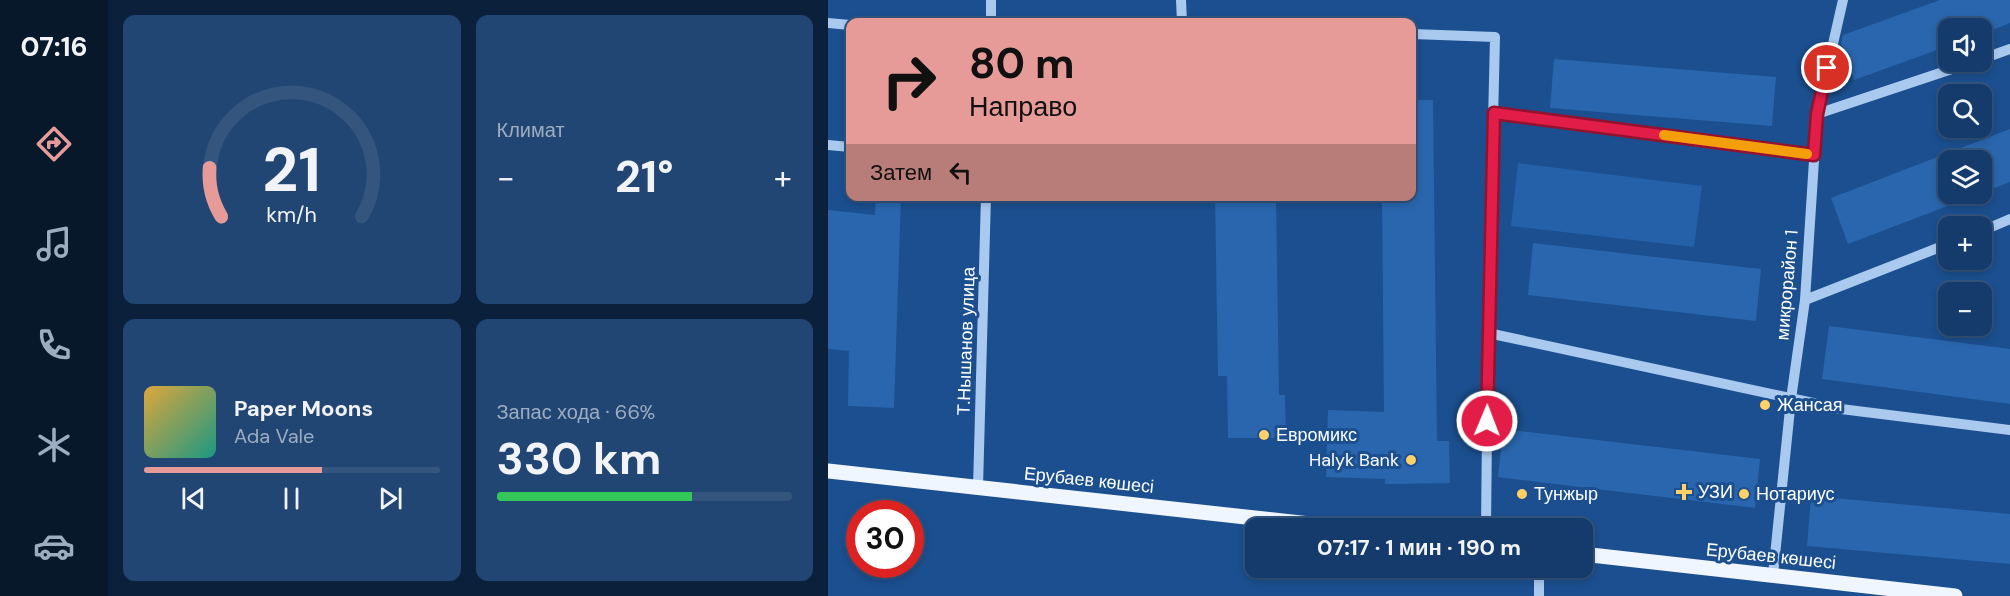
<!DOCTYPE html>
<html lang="ru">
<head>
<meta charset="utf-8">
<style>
  body { margin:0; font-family:"DM Sans",sans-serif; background:#214673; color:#f1f3f6; height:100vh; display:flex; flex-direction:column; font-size:22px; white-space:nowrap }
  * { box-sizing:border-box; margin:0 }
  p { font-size:20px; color:#9dadc1 }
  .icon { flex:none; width:33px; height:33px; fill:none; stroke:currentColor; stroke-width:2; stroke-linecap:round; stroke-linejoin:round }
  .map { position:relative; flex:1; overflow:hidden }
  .panel { display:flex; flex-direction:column; gap:15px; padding:15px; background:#0b203b; width:720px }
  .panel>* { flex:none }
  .guide { position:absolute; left:18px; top:18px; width:570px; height:183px; border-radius:12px; box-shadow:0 3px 9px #0003,0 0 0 2px #33557e; background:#e69b98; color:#111; overflow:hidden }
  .buttons { position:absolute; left:1110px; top:18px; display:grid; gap:12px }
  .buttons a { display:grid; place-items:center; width:54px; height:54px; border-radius:12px; background:#143b6b; box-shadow:0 3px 9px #0003,0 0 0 2px #33557e; font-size:30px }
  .speed { position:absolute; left:18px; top:500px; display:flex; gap:12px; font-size:30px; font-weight:700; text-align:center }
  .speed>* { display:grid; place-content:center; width:78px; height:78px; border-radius:50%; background:#143b6b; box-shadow:0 3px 9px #0003,0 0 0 2px #33557e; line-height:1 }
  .speed .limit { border:9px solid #d22; background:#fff; color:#111 }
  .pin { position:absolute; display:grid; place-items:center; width:51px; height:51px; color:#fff; margin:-26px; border:3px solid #fff; border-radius:50%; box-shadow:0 2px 6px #0007 }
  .me { position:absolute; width:66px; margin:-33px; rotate:1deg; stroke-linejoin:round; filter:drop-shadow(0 0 4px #0008) }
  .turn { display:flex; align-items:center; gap:21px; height:126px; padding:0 24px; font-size:27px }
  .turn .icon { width:78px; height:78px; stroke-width:2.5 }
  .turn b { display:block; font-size:42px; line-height:51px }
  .then { display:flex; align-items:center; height:57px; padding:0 24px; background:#0003; gap:12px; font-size:22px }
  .big { font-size:45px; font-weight:700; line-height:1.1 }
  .panel .card { flex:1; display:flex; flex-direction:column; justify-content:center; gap:9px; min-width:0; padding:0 21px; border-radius:12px; background:#214673 }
  .panel .dial { align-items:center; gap:0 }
  .dial svg { height:156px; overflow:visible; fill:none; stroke:#33557e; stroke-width:7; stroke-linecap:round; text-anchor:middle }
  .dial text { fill:#f1f3f6; stroke:none }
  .song { display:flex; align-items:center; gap:18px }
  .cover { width:72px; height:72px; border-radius:9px; background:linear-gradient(135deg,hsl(40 70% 55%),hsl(170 70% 35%)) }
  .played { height:6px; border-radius:3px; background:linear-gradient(90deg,#e69b98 60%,#33557e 60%) }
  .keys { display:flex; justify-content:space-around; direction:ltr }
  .heat { display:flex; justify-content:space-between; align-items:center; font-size:33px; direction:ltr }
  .charge { height:9px; border-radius:4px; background:linear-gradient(90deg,#34c759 66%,#33557e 0) }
  .panel .tiles { flex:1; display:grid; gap:15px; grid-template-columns:repeat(2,1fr) }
  .trip { position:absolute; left:417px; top:518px; width:348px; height:60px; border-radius:12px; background:#143b6b; box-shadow:0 3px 9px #0003,0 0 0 2px #33557e; font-weight:700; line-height:60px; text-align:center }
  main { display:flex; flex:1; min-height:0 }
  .dock { display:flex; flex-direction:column; width:108px; justify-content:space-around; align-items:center; background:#08182b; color:#9dadc1 }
  .dock .icon { width:42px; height:42px }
  .dock .on { color:#e69b98 }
  .dock b { font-size:27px; color:#f1f3f6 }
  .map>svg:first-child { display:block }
  .green { fill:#2461a8 }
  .building { fill:#2a66ad }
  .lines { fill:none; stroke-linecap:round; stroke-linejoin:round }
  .minor { stroke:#a9c9ee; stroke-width:10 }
  .major { stroke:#f0f6ff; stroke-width:15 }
  .route-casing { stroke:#92132f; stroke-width:15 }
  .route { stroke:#e11d48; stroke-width:10 }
  .slow { stroke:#f59e0b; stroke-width:10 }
  .poi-dot { fill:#ffd166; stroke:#1b4f8f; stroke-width:2 }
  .labels { text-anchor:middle; stroke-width:6; stroke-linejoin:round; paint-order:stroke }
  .street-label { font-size:18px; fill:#fff; stroke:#1b4f8f }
  .poi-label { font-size:18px; fill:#fff; stroke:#1b4f8f; text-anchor:start }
</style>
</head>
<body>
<main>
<nav class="dock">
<b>07:16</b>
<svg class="icon on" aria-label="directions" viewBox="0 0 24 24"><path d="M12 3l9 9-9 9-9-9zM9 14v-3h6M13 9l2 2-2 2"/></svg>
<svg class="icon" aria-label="music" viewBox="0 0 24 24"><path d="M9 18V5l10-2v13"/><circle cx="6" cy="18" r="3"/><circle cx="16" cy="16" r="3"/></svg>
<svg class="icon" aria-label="phone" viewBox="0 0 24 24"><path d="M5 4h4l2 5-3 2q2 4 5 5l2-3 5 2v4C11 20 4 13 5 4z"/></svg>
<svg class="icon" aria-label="climate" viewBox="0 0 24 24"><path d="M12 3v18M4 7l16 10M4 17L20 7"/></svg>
<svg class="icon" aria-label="car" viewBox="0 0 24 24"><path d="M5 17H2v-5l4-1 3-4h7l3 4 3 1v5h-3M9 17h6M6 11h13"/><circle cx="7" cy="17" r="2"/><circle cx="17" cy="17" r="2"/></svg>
</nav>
<section class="panel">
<div class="tiles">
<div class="card dial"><svg viewBox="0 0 100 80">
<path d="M14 69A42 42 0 1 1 86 69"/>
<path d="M14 69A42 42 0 0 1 8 44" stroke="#e69b98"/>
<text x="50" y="56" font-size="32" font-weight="700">21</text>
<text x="50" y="72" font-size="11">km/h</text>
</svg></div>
<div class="card"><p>Климат</p>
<div class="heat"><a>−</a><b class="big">21°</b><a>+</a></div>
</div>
<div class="card">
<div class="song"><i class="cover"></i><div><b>Paper Moons</b><p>Ada Vale</p></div></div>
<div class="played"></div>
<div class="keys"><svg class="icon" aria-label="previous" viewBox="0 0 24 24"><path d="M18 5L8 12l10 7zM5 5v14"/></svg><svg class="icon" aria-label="pause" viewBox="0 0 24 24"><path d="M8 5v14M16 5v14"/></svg><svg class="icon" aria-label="next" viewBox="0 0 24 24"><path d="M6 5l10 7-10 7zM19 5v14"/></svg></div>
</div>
<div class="card"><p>Запас хода · 66%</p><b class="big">330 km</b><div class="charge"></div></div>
</div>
</section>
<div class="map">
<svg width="1182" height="596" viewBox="0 0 1182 596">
  <rect width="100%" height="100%" fill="#1b4f8f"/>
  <!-- green -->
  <path class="green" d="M 690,163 L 874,186 L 866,247 L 683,226 Z"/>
  <!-- building -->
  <path class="building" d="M 1112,0 L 1182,0 L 1182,23 L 1154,34 L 1154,28 L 1120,28 L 1120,46 L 1026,80 L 1013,43 L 1015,35 Z
    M 726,59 L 948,77 L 944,126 L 722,108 Z
    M 584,100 L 605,100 L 609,441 L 621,441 L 622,483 L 557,484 L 557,479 L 498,477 L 500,410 L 556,412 L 554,196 L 584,196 Z
    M 1182,129 L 1182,182 L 1154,193 L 1154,160 L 1120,160 L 1120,194 L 1151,194 L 1020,244 L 1003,198 Z
    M 48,196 L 73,196 L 66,408 L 20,406 L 21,351 L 0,349 L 0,210 L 47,215 Z
    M 387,196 L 448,196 L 451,395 L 457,395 L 458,438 L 400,438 L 399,376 L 390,376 Z
    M 705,243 L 933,269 L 928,321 L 700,295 Z
    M 1001,326 L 1182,349 L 1182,404 L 994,379 Z
    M 675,429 L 932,459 L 927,508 L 670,477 Z
    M 983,496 L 1182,514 L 1182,564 L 979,546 Z"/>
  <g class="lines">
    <!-- minor -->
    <path class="minor" d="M 353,0 L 354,22
      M 163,22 L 163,0
      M 0,23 L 22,25
      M 584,34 L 667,37 L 660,333 L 658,528
      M 1154,59 L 1182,49
      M 666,113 L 986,155
      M 989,114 L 1145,62
      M 0,145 L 22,147
      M 1154,231 L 1182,219
      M 977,300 L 1120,244
      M 660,333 L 1013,409 L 1182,430
      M 150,487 L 158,196
      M 945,575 L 963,399 L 977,300 L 989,114 L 1015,0
      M 711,596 L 711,567"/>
    <!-- major -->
    <path class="major" d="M 0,471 L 518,528
      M 754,554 L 1127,596"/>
  </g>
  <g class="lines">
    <!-- route casing -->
    <g class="route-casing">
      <path id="route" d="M 659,421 L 666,113 L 986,155 L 989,114 L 999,68"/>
    </g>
    <!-- route -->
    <use href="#route" class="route"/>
    <!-- slow -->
    <path class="slow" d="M 836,135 L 979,154"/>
  </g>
  <!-- markers -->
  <g class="poi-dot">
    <circle cx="937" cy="405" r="6"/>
    <circle cx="436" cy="435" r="6"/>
    <circle cx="583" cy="460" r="6"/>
    <path d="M853 483h6v6h6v6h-6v6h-6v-6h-6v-6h6z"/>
    <circle cx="694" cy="494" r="6"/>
    <circle cx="916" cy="494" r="6"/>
  </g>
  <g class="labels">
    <!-- street labels -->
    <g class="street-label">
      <text transform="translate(959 285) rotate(-85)" y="6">микрорайон 1</text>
      <text transform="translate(138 341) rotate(-88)" y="6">Т.Нышанов улица</text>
      <text transform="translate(261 480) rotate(6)" y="6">Ерубаев көшесі</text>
      <text transform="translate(943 556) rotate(6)" y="6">Ерубаев көшесі</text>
    </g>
    <!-- poi labels -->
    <g class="poi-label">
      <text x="949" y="411">Жансая</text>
      <text x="448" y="441">Евромикс</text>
      <text x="571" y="466" text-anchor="end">Halyk Bank</text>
      <text x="870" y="498">УЗИ</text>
      <text x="706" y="500">Тунжыр</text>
      <text x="928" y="500">Нотариус</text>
    </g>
  </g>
</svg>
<div class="buttons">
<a><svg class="icon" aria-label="sound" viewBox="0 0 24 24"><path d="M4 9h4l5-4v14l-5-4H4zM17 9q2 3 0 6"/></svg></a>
<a><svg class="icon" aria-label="search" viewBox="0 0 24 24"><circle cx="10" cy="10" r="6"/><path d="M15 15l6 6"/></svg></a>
<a><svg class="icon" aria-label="layers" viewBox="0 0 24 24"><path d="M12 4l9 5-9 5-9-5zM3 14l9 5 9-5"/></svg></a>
<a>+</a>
<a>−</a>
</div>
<div class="speed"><div class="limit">30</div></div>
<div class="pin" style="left:999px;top:68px;background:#d93025"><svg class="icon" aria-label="arrive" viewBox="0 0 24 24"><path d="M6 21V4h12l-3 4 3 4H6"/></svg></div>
<svg class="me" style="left:659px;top:421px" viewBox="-20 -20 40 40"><circle r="17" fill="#e11d48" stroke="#fff" stroke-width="3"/><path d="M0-11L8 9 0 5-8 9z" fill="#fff"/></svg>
<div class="trip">07:17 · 1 мин · 190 m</div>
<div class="guide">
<div class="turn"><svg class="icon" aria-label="right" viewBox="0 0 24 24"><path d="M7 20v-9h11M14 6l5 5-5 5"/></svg><div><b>80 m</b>Направо</div></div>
<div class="then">Затем<svg class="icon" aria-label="left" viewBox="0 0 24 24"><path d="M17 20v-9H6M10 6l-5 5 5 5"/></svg></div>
</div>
</div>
</main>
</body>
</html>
